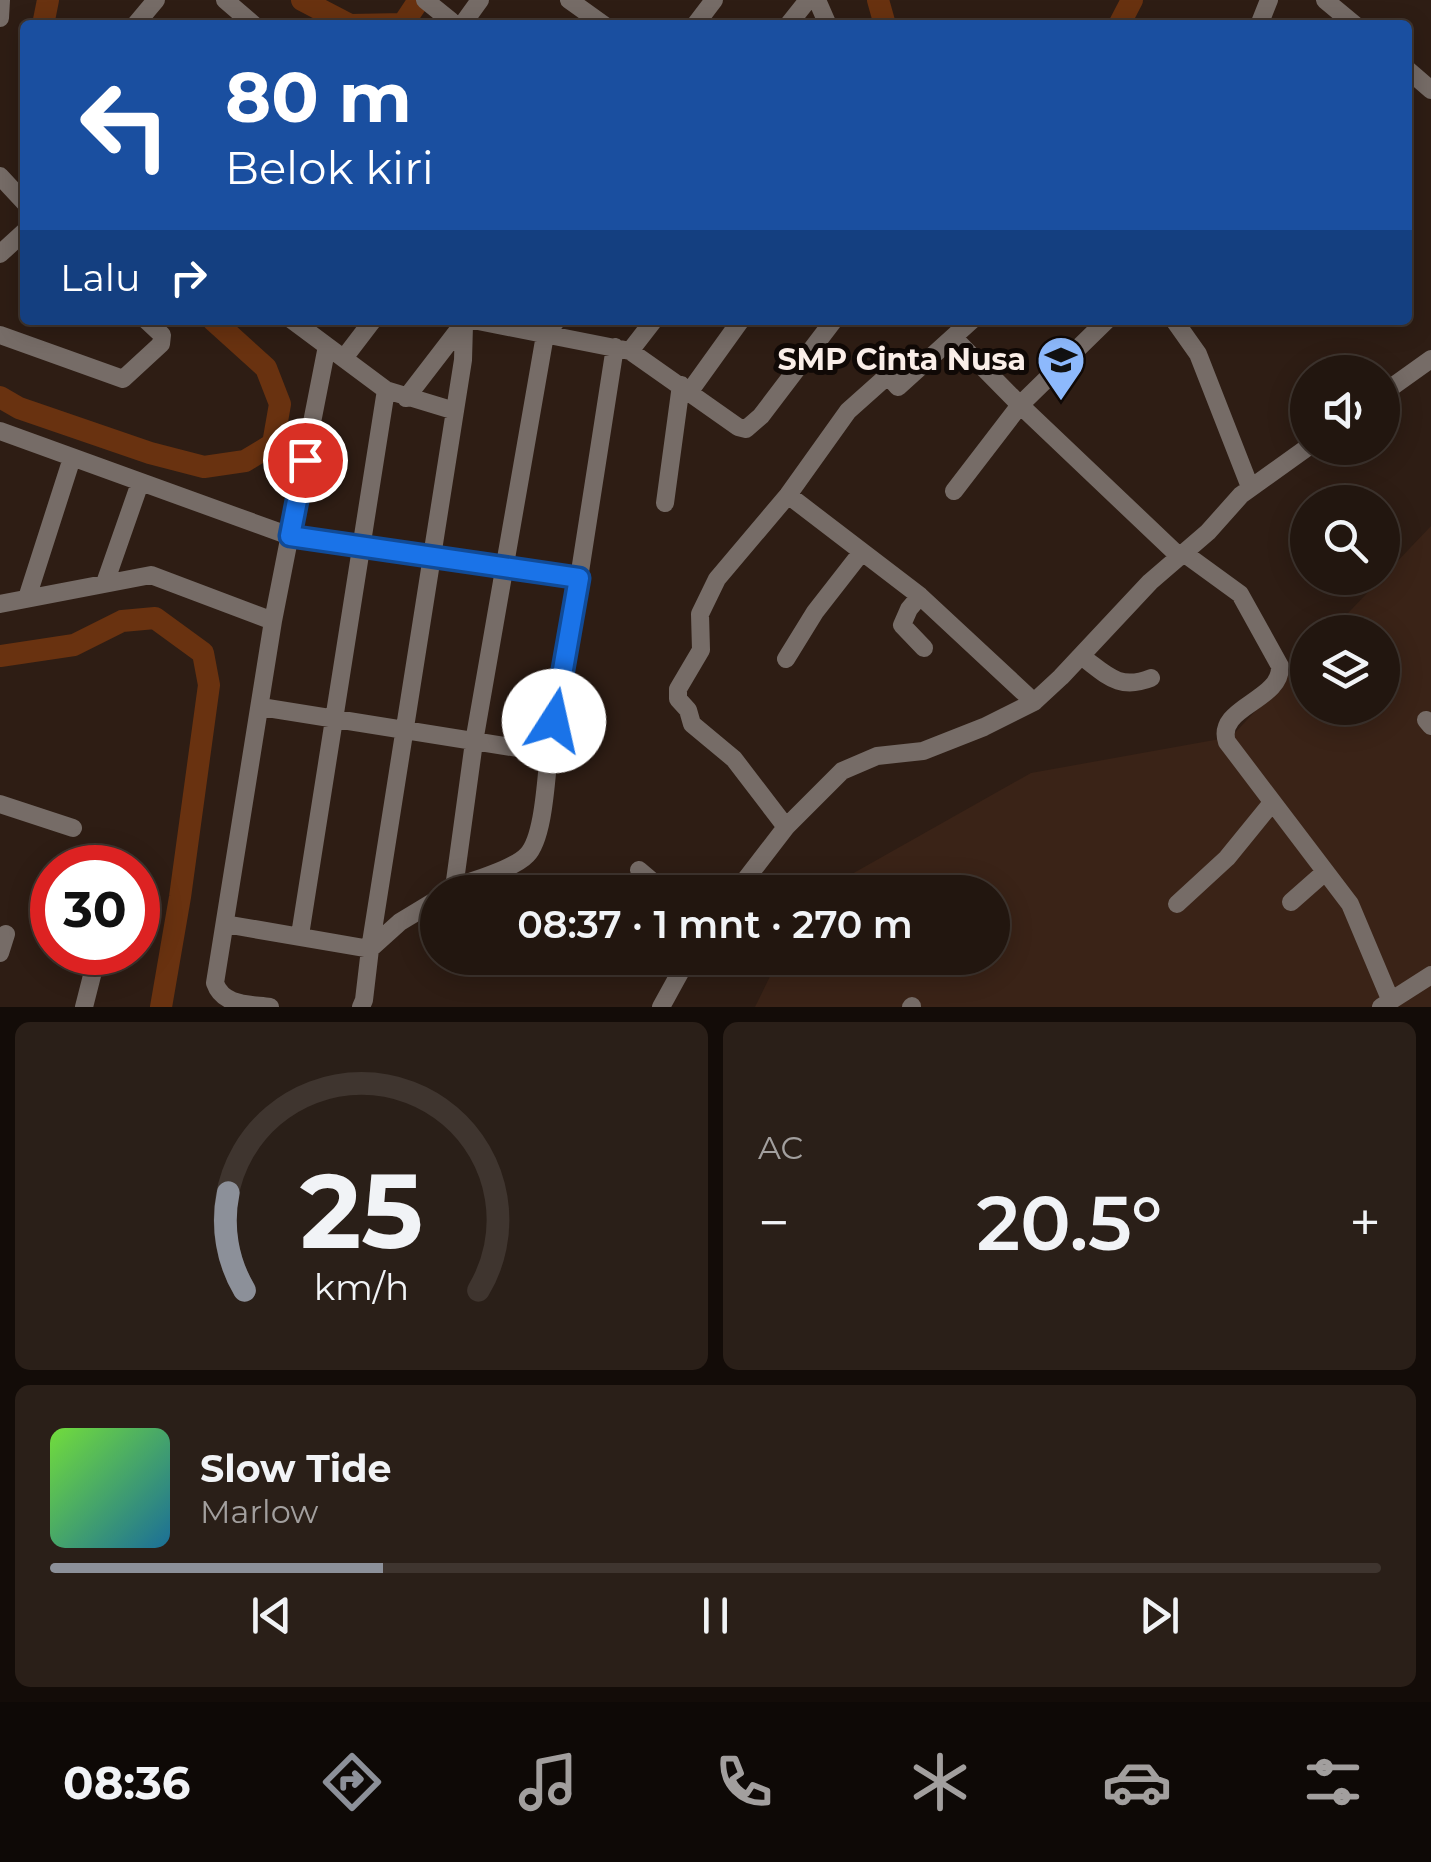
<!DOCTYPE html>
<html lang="id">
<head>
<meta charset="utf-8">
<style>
  body { margin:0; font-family:Montserrat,sans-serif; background:#2a1f18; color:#f1f3f6; height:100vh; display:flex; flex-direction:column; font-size:38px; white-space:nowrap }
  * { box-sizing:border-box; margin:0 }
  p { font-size:32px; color:#a29f9e }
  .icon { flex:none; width:55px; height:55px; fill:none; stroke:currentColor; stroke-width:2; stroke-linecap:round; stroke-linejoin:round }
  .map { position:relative; height:1007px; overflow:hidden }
  .panel { display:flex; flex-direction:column; gap:15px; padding:15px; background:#130c08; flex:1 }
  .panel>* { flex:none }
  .hud { position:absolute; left:20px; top:20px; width:1392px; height:305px; border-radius:10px; box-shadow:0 5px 25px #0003,0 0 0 2px #3f352f; background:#1a4fa0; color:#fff; overflow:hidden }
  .tools { position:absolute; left:1290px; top:355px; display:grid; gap:20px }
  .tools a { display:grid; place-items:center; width:110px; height:110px; border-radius:50%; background:#22160f; box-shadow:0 5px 25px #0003,0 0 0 2px #3f352f; font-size:50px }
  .speed { position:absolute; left:30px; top:845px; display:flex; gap:20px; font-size:50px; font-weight:700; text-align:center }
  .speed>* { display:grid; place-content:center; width:130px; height:130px; border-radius:50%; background:#22160f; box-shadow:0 5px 25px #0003,0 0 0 2px #3f352f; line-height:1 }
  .speed .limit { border:15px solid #d22; background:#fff; color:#111 }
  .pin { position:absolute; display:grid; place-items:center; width:85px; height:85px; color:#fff; margin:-42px; border:5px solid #fff; border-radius:50%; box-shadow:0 2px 10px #0007 }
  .me { position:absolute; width:110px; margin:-55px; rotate:10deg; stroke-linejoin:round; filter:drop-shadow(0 0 8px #0008) }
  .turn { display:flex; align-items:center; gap:35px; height:210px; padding:0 40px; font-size:45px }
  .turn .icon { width:130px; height:130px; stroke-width:2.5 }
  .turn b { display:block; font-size:70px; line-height:85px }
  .then { display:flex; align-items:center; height:95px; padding:0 40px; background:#0003; gap:20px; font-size:38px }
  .big { font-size:75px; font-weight:600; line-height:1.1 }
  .panel .tile { flex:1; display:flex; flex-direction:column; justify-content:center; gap:15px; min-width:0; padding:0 35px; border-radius:15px; background:#2a1f18 }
  .panel .dial { align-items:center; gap:0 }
  .dial svg { height:260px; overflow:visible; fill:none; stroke:#3f352f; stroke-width:7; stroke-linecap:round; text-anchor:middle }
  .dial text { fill:#f1f3f6; stroke:none }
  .song { display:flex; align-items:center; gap:30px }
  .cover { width:120px; height:120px; border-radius:15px; background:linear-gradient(135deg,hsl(100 70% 55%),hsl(200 70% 35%)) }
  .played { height:10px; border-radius:5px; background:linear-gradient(90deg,#8c9099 25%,#3f352f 25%) }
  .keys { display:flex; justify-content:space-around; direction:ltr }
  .heat { display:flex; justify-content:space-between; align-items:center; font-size:55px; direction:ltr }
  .panel .tiles { flex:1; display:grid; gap:15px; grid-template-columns:1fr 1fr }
  .tile:last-child { grid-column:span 2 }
  .trip { position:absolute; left:420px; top:875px; width:590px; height:100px; border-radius:50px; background:#22160f; box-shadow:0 5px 25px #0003,0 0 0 2px #3f352f; font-weight:600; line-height:100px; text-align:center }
  .tabs { display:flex; height:160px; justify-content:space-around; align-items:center; background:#0e0906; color:#a29f9e }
  .tabs .icon { width:70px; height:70px }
  .tabs .selected { color:#8c9099 }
  .tabs b { font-size:45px; color:#f1f3f6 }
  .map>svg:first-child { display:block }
  .built { fill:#3a2317 }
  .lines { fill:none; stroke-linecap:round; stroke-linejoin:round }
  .river { stroke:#693210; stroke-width:22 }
  .minor { stroke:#766c67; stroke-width:18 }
  .route-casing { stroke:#114b97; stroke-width:25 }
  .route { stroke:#1a73e8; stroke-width:18 }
  .labels { text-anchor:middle; stroke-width:10; stroke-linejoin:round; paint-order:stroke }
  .poi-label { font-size:30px; font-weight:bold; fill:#faeee8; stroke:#100906; text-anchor:end }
</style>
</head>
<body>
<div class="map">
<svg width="1431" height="1007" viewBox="0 0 1431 1007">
  <rect width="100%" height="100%" fill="#2e1d14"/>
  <!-- built -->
  <path class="built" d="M 1431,526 L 1431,1007 L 755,1007 L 779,958 L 992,958 L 992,892 L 820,892 L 1031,773 L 1231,737 L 1307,656 L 1308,708 L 1382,708 L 1382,632 L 1330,632 Z"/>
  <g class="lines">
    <!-- river -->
    <path class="river" d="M 302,0 L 350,25 L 403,24 L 419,0
      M 878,0 L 885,25
      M 43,25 L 48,0
      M 1119,25 L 1132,0
      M 0,397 L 19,408 L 150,453 L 204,467 L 245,461 L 273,444 L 280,404 L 266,368 L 213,320
      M 0,656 L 74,645 L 122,621 L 155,618 L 203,653 L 209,685 L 180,897 L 161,1007"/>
    <!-- minor -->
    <path class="minor" d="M 225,0 L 254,25
      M 425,0 L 451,21
      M 569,0 L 604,25
      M 817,0 L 828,25
      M 1325,0 L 1355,25
      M 0,18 L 1,0
      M 135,25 L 156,0
      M 462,25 L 480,0
      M 695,25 L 714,0
      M 788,25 L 808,0
      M 1259,25 L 1269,0
      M 1408,70 L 1431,90
      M 0,176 L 25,203
      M 0,254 L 25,231
      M 292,320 L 386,390 L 455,411
      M 473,320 L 630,351 L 654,320
      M 1174,320 L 1198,354 L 1250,487
      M 0,335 L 123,379 L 161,344 L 162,335 L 146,320
      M 954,338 L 1020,405 L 1180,557
      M 630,351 L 738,427 L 746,429 L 761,416 L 834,320
      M 344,358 L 373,320
      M 690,391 L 741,320
      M 1382,394 L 1431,359
      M 406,398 L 466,320
      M 0,431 L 290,536 L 579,578 L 615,347
      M 954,491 L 1020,405 L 1107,320
      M 788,495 L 920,596 L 1034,702
      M 665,503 L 681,385
      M 1185,554 L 1240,594 L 1280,666 C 1282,701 1215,707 1227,742 L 1350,904 L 1390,999
      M 105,583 L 140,483
      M 920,596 L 909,609 L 902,625 L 924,648
      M 27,598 L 72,458
      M 0,604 L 151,575 L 273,621
      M 1081,656 C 1106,674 1118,691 1151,678
      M 786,659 L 815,612 L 861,553
      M 261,707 L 549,753 C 546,777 544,838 527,855 C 514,869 473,880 454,888
      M 1426,720 L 1431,726
      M 549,753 L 579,578
      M 0,804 L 73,828
      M 786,827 L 734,759 L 692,724 L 688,710 L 678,699 L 678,689 L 701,650 L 700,614 L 717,579 L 788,495 L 848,411 L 885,378 L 891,379 L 898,387 L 972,320
      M 639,870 L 665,892
      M 448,892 L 454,888 L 474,742 L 545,335 L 557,320
      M 736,892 L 786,827 L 842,771 L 877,756 L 923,751 L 984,727 L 1034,702 L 1061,677 L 1150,582 L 1208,532 L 1241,495 L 1308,447
      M 1291,902 L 1325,872
      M 1177,904 L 1227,858 L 1271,804
      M 225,924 L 370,949 L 400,922 L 438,899
      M 300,935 L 386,390
      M 0,953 L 6,934
      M 84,1007 L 98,952
      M 270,1007 C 249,1004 223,1006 215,983 L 273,621 L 327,346
      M 361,1007 L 364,1000 L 370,949 L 463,360 L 464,325
      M 661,1007 L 688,958
      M 911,1007 L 912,1006
      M 1381,1007 L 1431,975"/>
  </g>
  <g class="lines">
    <!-- route casing -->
    <g class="route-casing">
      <path id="route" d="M 305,460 L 290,536 L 579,578 L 554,721"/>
    </g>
    <!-- route -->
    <use href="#route" class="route"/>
  </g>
  <!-- icons -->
  <defs>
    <g id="school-pin" transform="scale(2.5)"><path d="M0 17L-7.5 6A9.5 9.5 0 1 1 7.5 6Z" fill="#8db9fc" stroke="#100906"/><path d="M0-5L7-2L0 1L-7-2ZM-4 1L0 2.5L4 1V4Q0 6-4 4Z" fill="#111"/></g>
  </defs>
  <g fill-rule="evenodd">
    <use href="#school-pin" x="1061" y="360"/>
  </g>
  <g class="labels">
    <!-- poi labels -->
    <g class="poi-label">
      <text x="1026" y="370">SMP Cinta Nusa</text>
    </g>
  </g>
</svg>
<div class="tools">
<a><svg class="icon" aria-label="sound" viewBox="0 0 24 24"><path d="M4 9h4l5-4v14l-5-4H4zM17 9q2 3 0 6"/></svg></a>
<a><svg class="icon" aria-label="search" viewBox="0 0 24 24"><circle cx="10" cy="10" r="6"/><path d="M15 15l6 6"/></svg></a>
<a><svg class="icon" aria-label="layers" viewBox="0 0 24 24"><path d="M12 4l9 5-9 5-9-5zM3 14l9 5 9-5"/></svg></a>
</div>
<div class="speed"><div class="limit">30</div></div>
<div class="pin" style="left:305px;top:460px;background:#d93025"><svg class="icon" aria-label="arrive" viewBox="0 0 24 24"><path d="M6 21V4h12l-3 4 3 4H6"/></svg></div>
<svg class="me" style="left:554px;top:721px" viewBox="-20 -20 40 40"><circle r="19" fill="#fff"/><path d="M0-13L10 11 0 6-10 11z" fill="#1a73e8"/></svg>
<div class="trip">08:37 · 1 mnt · 270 m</div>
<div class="hud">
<div class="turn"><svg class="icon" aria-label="left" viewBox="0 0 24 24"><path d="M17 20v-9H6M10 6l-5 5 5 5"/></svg><div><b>80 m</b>Belok kiri</div></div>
<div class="then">Lalu<svg class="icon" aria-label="right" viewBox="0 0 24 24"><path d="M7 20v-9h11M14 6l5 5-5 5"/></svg></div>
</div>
</div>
<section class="panel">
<div class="tiles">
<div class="tile dial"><svg viewBox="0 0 100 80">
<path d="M14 69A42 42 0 1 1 86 69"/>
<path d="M14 69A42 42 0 0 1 9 39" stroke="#8c9099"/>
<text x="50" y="56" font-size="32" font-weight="700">25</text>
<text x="50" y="72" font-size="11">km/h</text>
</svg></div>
<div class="tile"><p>AC</p>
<div class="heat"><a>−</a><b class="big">20.5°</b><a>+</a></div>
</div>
<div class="tile">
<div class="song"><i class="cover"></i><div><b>Slow Tide</b><p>Marlow</p></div></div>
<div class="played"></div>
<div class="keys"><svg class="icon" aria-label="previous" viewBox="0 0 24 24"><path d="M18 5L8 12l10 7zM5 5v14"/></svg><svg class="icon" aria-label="pause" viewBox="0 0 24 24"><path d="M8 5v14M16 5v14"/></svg><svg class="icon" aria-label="next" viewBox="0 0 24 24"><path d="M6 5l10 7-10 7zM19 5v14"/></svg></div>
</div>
</div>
</section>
<nav class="tabs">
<b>08:36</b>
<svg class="icon selected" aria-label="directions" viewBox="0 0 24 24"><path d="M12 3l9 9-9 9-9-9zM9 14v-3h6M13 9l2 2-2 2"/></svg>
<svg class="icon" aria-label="music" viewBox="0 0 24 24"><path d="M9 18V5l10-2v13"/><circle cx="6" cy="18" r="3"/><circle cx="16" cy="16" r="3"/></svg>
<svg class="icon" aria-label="phone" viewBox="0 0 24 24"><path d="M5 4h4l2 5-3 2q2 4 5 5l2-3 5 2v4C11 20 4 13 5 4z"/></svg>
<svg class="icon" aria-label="climate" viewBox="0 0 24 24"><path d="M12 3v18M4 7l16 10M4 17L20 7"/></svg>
<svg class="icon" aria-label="car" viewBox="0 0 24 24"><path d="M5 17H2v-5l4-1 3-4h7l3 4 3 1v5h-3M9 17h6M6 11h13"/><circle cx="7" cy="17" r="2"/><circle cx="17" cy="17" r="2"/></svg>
<svg class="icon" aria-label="filters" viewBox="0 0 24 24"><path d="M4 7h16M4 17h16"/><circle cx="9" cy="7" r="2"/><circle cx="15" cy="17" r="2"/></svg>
</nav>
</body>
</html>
